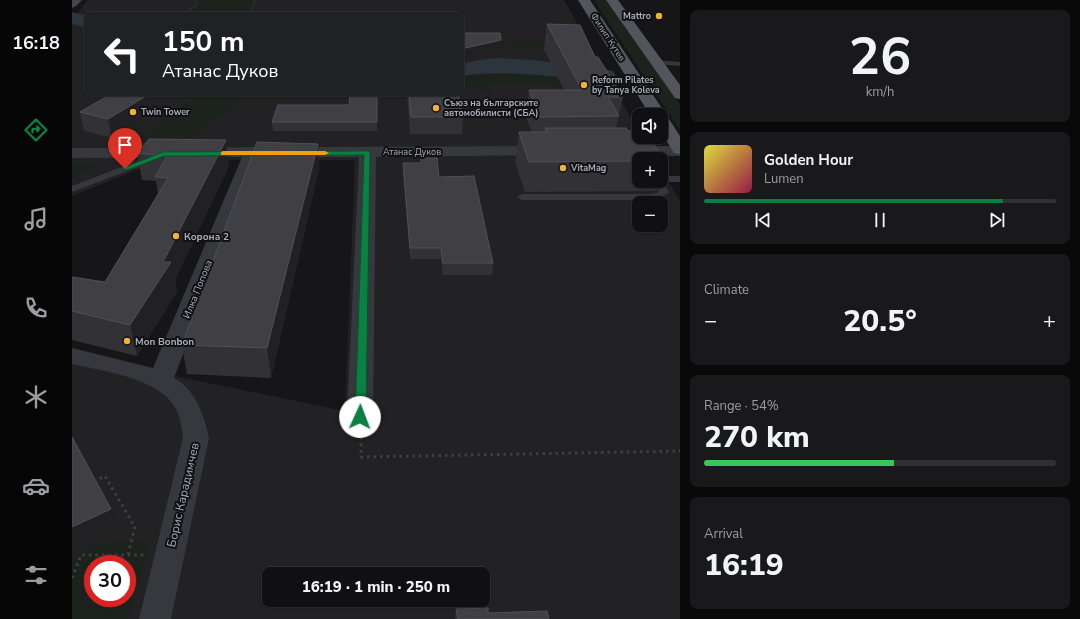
<!DOCTYPE html>
<html lang="en">
<head>
<meta charset="utf-8">
<style>
  body { margin:0; font-family:"Nunito Sans",sans-serif; background:#19191b; color:#f1f3f6; height:100vh; display:flex; flex-direction:column; font-size:15px; white-space:nowrap }
  * { box-sizing:border-box; margin:0 }
  p { font-size:13px; color:#9c9d9f }
  .icon { flex:none; width:22px; height:22px; fill:none; stroke:currentColor; stroke-width:2; stroke-linecap:round; stroke-linejoin:round }
  .map { position:relative; flex:1; overflow:hidden }
  .panel { display:flex; flex-direction:column; gap:10px; padding:10px; background:#09090a; width:400px }
  .panel>* { flex:none }
  .hud { position:absolute; left:12px; top:12px; width:380px; height:84px; border-radius:8px; box-shadow:0 1px 3px #0004,0 0 0 1px #303032; background:#202124; color:#fff; overflow:hidden }
  .tools { position:absolute; left:560px; top:108px; display:grid; gap:8px }
  .tools a { display:grid; place-items:center; width:36px; height:36px; border-radius:8px; background:#101012; box-shadow:0 1px 3px #0004,0 0 0 1px #303032; font-size:20px }
  .speed { position:absolute; left:12px; top:555px; display:flex; gap:8px; font-size:20px; font-weight:700; text-align:center }
  .speed>* { display:grid; place-content:center; width:52px; height:52px; border-radius:50%; background:#101012; box-shadow:0 1px 3px #0004,0 0 0 1px #303032; line-height:1 }
  .speed .limit { border:6px solid #d22; background:#fff; color:#111 }
  .pin { position:absolute; display:grid; place-items:center; width:34px; height:34px; color:#fff; margin:-41px -17px; border-radius:50% 50% 50% 0; rotate:-45deg; box-shadow:0 0 4px #0007 }
  .pin .icon { rotate:45deg }
  .me { position:absolute; width:44px; margin:-22px; rotate:2deg; stroke-linejoin:round; filter:drop-shadow(0 0 3px #0008) }
  .turn { display:flex; align-items:center; gap:14px; height:84px; padding:0 12px; font-size:18px }
  .turn .icon { width:52px; height:52px; stroke-width:2.5 }
  .turn b { display:block; font-size:28px; line-height:34px }
  .big { font-size:30px; font-weight:800; line-height:1.1 }
  .panel .widget { flex:1; display:flex; flex-direction:column; justify-content:center; gap:6px; min-width:0; padding:0 14px; border-radius:8px; background:#19191b }
  .panel .dial { align-items:center; gap:0 }
  .dial b { font-size:52px; line-height:1 }
  .song { display:flex; align-items:center; gap:12px }
  .cover { width:48px; height:48px; border-radius:6px; background:linear-gradient(135deg,hsl(60 70% 55%),hsl(340 70% 35%)) }
  .played { height:4px; border-radius:2px; background:linear-gradient(90deg,#0b8043 85%,#303032 85%) }
  .keys { display:flex; justify-content:space-around; direction:ltr }
  .heat { display:flex; justify-content:space-between; align-items:center; font-size:22px; direction:ltr }
  .charge { height:6px; border-radius:3px; background:linear-gradient(90deg,#34c759 54%,#303032 0) }
  .trip { position:absolute; left:190px; top:567px; width:228px; height:40px; border-radius:8px; background:#101012; box-shadow:0 1px 3px #0004,0 0 0 1px #303032; font-weight:800; line-height:40px; text-align:center }
  main { display:flex; flex:1; min-height:0 }
  .menu { display:flex; flex-direction:column; width:72px; justify-content:space-around; align-items:center; background:#060607; color:#9c9d9f }
  .menu .icon { width:28px; height:28px }
  .menu .on { color:#0b8043 }
  .menu b { font-size:18px; color:#f1f3f6 }
  .map>svg:first-child { display:block }
  .built { fill:#222225; fill-rule:evenodd }
  .green { fill:#1c231d; fill-rule:evenodd }
  .lines { fill:none; stroke-linecap:round; stroke-linejoin:round }
  .river { fill:#2c353c; fill-rule:evenodd }
  .path-far1 { stroke:#3d3f44; stroke-width:1.5; stroke-dasharray:1 2; stroke-linecap:butt }
  .path { stroke:#3d3f44; stroke-width:3; stroke-dasharray:2.5 4; stroke-linecap:butt }
  .lane { fill:#37383d; fill-rule:evenodd }
  .street { fill:#37383d; fill-rule:evenodd }
  .secondary { fill:#45474d; fill-rule:evenodd }
  .primary { fill:#53555c; fill-rule:evenodd }
  .wall { fill:#323236 }
  .shaded-wall { fill:#212124 }
  .building { fill:#3f3f44; stroke:#4f5156 }
  .route { fill:#0b8043; stroke:#07532c }
  .slow { fill:#f59e0b }
  .poi-dot { fill:#f2b134; stroke:#111113; stroke-width:1.5 }
  .labels { text-anchor:middle; stroke-width:4; stroke-linejoin:round; paint-order:stroke }
  .far-poi-label { font-size:9px; font-weight:bold; fill:#a8adb8; stroke:#111113; text-anchor:start }
  .far-street-label { font-size:9px; fill:#a8adb8; stroke:#111113 }
  .poi-label { font-size:10px; font-weight:bold; fill:#a8adb8; stroke:#111113; text-anchor:start }
  .street-label { font-size:10px; fill:#a8adb8; stroke:#111113 }
  .near-street-label { font-size:12px; fill:#a8adb8; stroke:#111113 }
</style>
</head>
<body>
<main>
<nav class="menu">
<b>16:18</b>
<svg class="icon on" aria-label="directions" viewBox="0 0 24 24"><path d="M12 3l9 9-9 9-9-9zM9 14v-3h6M13 9l2 2-2 2"/></svg>
<svg class="icon" aria-label="music" viewBox="0 0 24 24"><path d="M9 18V5l10-2v13"/><circle cx="6" cy="18" r="3"/><circle cx="16" cy="16" r="3"/></svg>
<svg class="icon" aria-label="phone" viewBox="0 0 24 24"><path d="M5 4h4l2 5-3 2q2 4 5 5l2-3 5 2v4C11 20 4 13 5 4z"/></svg>
<svg class="icon" aria-label="climate" viewBox="0 0 24 24"><path d="M12 3v18M4 7l16 10M4 17L20 7"/></svg>
<svg class="icon" aria-label="car" viewBox="0 0 24 24"><path d="M5 17H2v-5l4-1 3-4h7l3 4 3 1v5h-3M9 17h6M6 11h13"/><circle cx="7" cy="17" r="2"/><circle cx="17" cy="17" r="2"/></svg>
<svg class="icon" aria-label="filters" viewBox="0 0 24 24"><path d="M4 7h16M4 17h16"/><circle cx="9" cy="7" r="2"/><circle cx="15" cy="17" r="2"/></svg>
</nav>
<div class="map">
<svg width="608" height="619" viewBox="0 0 608 619">
  <rect width="100%" height="100%" fill="#161618"/>
  <!-- built -->
  <path class="built" d="M 16,0 L 492,0 L 567,132 L 567,181 L 589,181 L 589,169 L 608,201 L 608,619 L 0,619 L 0,355 L 273,411 L 283,160 L 89,160 L 0,196 L 0,20 ZM 15,15 L 389,15 L 389,93 L 15,93 ZM 567,203 L 589,203 L 589,225 L 567,225 ZM 21,564 L 55,564 L 55,598 L 21,598 ZM 197,574 L 411,574 L 411,600 L 197,600 Z"/>
  <!-- green -->
  <path class="green" d="M 129,0 L 183,0 L 169,13 L 115,15 L 130,4 Z
    M 522,0 L 535,0 L 608,105 L 608,130 Z
    M 389,42 L 500,43 L 501,48 L 389,47 Z
    M 438,66 L 518,77 L 487,78 L 489,84 L 415,84 L 418,95 L 389,82 L 389,71 Z
    M 129,93 L 221,93 L 220,100 L 168,100 L 130,128 L 114,143 L 62,142 Z
    M 0,163 L 34,164 L 0,177 Z
    M 78,540 L 56,619 L 0,619 L 0,558 L 31,541 ZM 21,564 L 55,564 L 55,598 L 21,598 Z"/>
  <g class="lines">
    <!-- river -->
    <path class="river" d="M 0,12 L 15,16 L 15,28 L 0,24 Z
      M 425,58 L 461,60 L 532,69 L 541,71 L 544,76 L 541,81 L 532,83 C 484,77 437,69 389,76 L 389,62 Z"/>
    <!-- path-far1 -->
    <path class="path-far1" d="M 14,11 L 54,15
      M 108,15 L 124,6 L 124,0
      M 177,15 L 183,0"/>
    <!-- path -->
    <path class="path" d="M 289,437 L 289,457 L 608,451
      M 22,482 L 33,476 L 63,527 L 56,555
      M 0,578 L 9,555 L 72,555"/>
    <!-- lane -->
    <path class="lane" d="M 581,60 L 608,62 L 608,66 L 584,64 L 581,64 Z
      M 81,155 L 84,156 L 84,160 L 0,192 L 0,186 Z
      M 589,176 L 608,176 L 608,182 L 592,182 L 597,193 L 582,200 L 450,200 L 445,197 L 450,194 L 581,194 L 587,192 L 582,181 L 589,181 Z"/>
    <!-- street -->
    <path class="street" d="M 475,146 L 481,147 L 483,151 L 481,155 L 304,157 L 301,417 L 297,424 L 288,426 L 279,424 L 275,417 L 287,157 L 187,157 L 102,378 C 124,390 132,415 137,438 L 99,619 L 67,619 L 111,438 C 110,431 109,423 107,416 C 96,379 32,371 0,364 L 0,348 L 81,368 L 170,157 L 0,158 L 0,148 Z
      M 555,146 L 608,146 L 608,156 L 549,155 L 547,151 L 549,147 Z"/>
    <!-- secondary -->
    <path class="secondary" d="M 0,0 L 10,0 L 4,6 L 0,8 Z"/>
    <!-- primary -->
    <path class="primary" d="M 506,0 L 518,0 L 597,119 L 608,136 L 608,154 L 602,153 L 589,132 L 589,115 L 578,115 Z
      M 534,0 L 546,0 L 608,85 L 608,99 L 603,98 Z"/>
  </g>
  <!-- wall -->
  <path class="wall" d="M 475,24 L 523,57 L 551,97 L 544,128 L 556,131 L 592,160 L 589,173 L 589,159 L 567,159 L 567,181 L 587,181 L 585,191 L 453,192 L 443,162 L 447,132 L 460,132 L 454,118 L 457,90 L 492,90 L 472,49 Z
    M 41,93 L 40,138 L 12,131 L 8,112 Z
    M 305,93 L 305,131 L 201,131 L 200,122 L 277,105 Z
    M 335,93 L 386,93 L 391,117 L 390,134 L 338,134 Z
    M 77,139 L 157,166 L 103,280 L 105,292 L 65,356 L 0,340 L 0,277 L 33,282 L 86,194 L 84,181 L 70,180 L 65,153 Z
    M 246,144 L 247,169 L 199,378 L 115,374 L 110,345 Z
    M 349,158 L 367,177 L 421,263 L 420,275 L 371,275 L 369,259 L 338,259 L 331,173 L 331,163 L 349,163 Z
    M 384,609 L 416,613 L 477,619 L 383,619 Z"/>
  <!-- shaded-wall -->
  <path class="shaded-wall" d="M 429,40 L 428,55 L 389,64 L 389,49 Z
    M 79,93 L 109,93 L 40,138 L 36,119 Z
    M 154,140 L 157,166 L 103,280 L 105,292 L 65,356 L 58,325 Z
    M 246,144 L 247,169 L 199,378 L 195,348 Z
    M 39,509 L 46,532 L 0,555 L 0,527 Z"/>
  <!-- building -->
  <path class="building" d="M 475,24 L 508,25 L 523,57 L 526,57 L 551,97 L 536,97 L 547,116 L 468,117 L 457,90 L 510,90 Z
    M 389,33 L 428,33 L 429,40 L 389,49 Z
    M 41,93 L 79,93 L 36,119 L 8,112 Z
    M 278,93 L 305,93 L 305,122 L 200,122 L 206,105 L 277,105 Z
    M 337,93 L 386,93 L 391,117 L 339,117 Z
    M 473,128 L 554,128 L 556,131 L 567,131 L 567,137 L 577,137 L 592,160 L 589,160 L 589,159 L 567,159 L 567,161 L 457,162 L 447,132 L 475,132 Z
    M 77,139 L 154,140 L 91,262 L 99,262 L 58,325 L 0,311 L 0,277 L 33,282 L 96,178 L 83,177 L 95,156 L 65,153 Z
    M 185,142 L 246,144 L 195,348 L 110,345 Z
    M 349,158 L 365,158 L 367,177 L 402,176 L 421,263 L 371,263 L 369,248 L 338,248 L 331,163 L 349,163 Z
    M 0,437 L 39,509 L 0,527 Z
    M 416,608 L 416,613 L 475,611 L 477,619 L 386,619 L 384,609 Z"/>
  <!-- route -->
  <path class="route" d="M 298,151 L 294,417 L 288,421 L 283,417 L 292,155 L 92,156 L 55,170 L 49,169 L 91,152 Z"/>
  <!-- slow -->
  <path class="slow" d="M 151,151 L 253,151 L 257,153 L 253,155 L 149,155 L 149,152 Z"/>
  <!-- markers -->
  <g class="poi-dot">
    <circle cx="587" cy="16" r="4"/>
    <circle cx="512" cy="85" r="4"/>
    <circle cx="364" cy="108" r="4"/>
    <circle cx="61" cy="112" r="4"/>
    <circle cx="491" cy="168" r="4"/>
    <circle cx="104" cy="236" r="4"/>
    <circle cx="55" cy="341" r="4"/>
  </g>
  <g class="labels">
    <!-- far-poi labels -->
    <g class="far-poi-label">
      <text x="579" y="19" text-anchor="end">Mattro</text>
      <text x="520" y="83">Reform Pilates<tspan x="520" dy="10">by Tanya Koleva</tspan></text>
      <text x="372" y="106">Съюз на българските<tspan x="372" dy="10">автомобилисти (СБА)</tspan></text>
      <text x="69" y="115">Twin Tower</text>
      <text x="499" y="171">VitaMag</text>
    </g>
    <!-- far-street labels -->
    <g class="far-street-label">
      <text transform="translate(536 37) rotate(57)" y="3">Филип Кутев</text>
      <text x="340" y="155">Атанас Дуков</text>
    </g>
    <!-- poi labels -->
    <g class="poi-label">
      <text x="112" y="240">Корона 2</text>
      <text x="63" y="345">Mon Bonbon</text>
    </g>
    <!-- street labels -->
    <g class="street-label">
      <text transform="translate(125 289) rotate(-68)" y="4">Илка Попова</text>
    </g>
    <!-- near-street labels -->
    <g class="near-street-label">
      <text transform="translate(111 495) rotate(-77)" y="4">Борис Карадимчев</text>
    </g>
  </g>
</svg>
<div class="tools">
<a><svg class="icon" aria-label="sound" viewBox="0 0 24 24"><path d="M4 9h4l5-4v14l-5-4H4zM17 9q2 3 0 6"/></svg></a>
<a>+</a>
<a>−</a>
</div>
<div class="speed"><div class="limit">30</div></div>
<div class="pin" style="left:53px;top:169px;background:#d93025"><svg class="icon" aria-label="arrive" viewBox="0 0 24 24"><path d="M6 21V4h12l-3 4 3 4H6"/></svg></div>
<svg class="me" style="left:288px;top:417px" viewBox="-20 -20 40 40"><circle r="19" fill="#fff"/><path d="M0-13L10 11 0 6-10 11z" fill="#0b8043"/></svg>
<div class="trip">16:19 · 1 min · 250 m</div>
<div class="hud">
<div class="turn"><svg class="icon" aria-label="left" viewBox="0 0 24 24"><path d="M17 20v-9H6M10 6l-5 5 5 5"/></svg><div><b>150 m</b>Атанас Дуков</div></div>
</div>
</div>
<section class="panel">
<div class="widget dial"><b>26</b><p>km/h</p></div>
<div class="widget">
<div class="song"><i class="cover"></i><div><b>Golden Hour</b><p>Lumen</p></div></div>
<div class="played"></div>
<div class="keys"><svg class="icon" aria-label="previous" viewBox="0 0 24 24"><path d="M18 5L8 12l10 7zM5 5v14"/></svg><svg class="icon" aria-label="pause" viewBox="0 0 24 24"><path d="M8 5v14M16 5v14"/></svg><svg class="icon" aria-label="next" viewBox="0 0 24 24"><path d="M6 5l10 7-10 7zM19 5v14"/></svg></div>
</div>
<div class="widget"><p>Climate</p>
<div class="heat"><a>−</a><b class="big">20.5°</b><a>+</a></div>
</div>
<div class="widget"><p>Range · 54%</p><b class="big">270 km</b><div class="charge"></div></div>
<div class="widget"><p>Arrival</p><b class="big">16:19</b></div>
</section>
</main>
</body>
</html>
